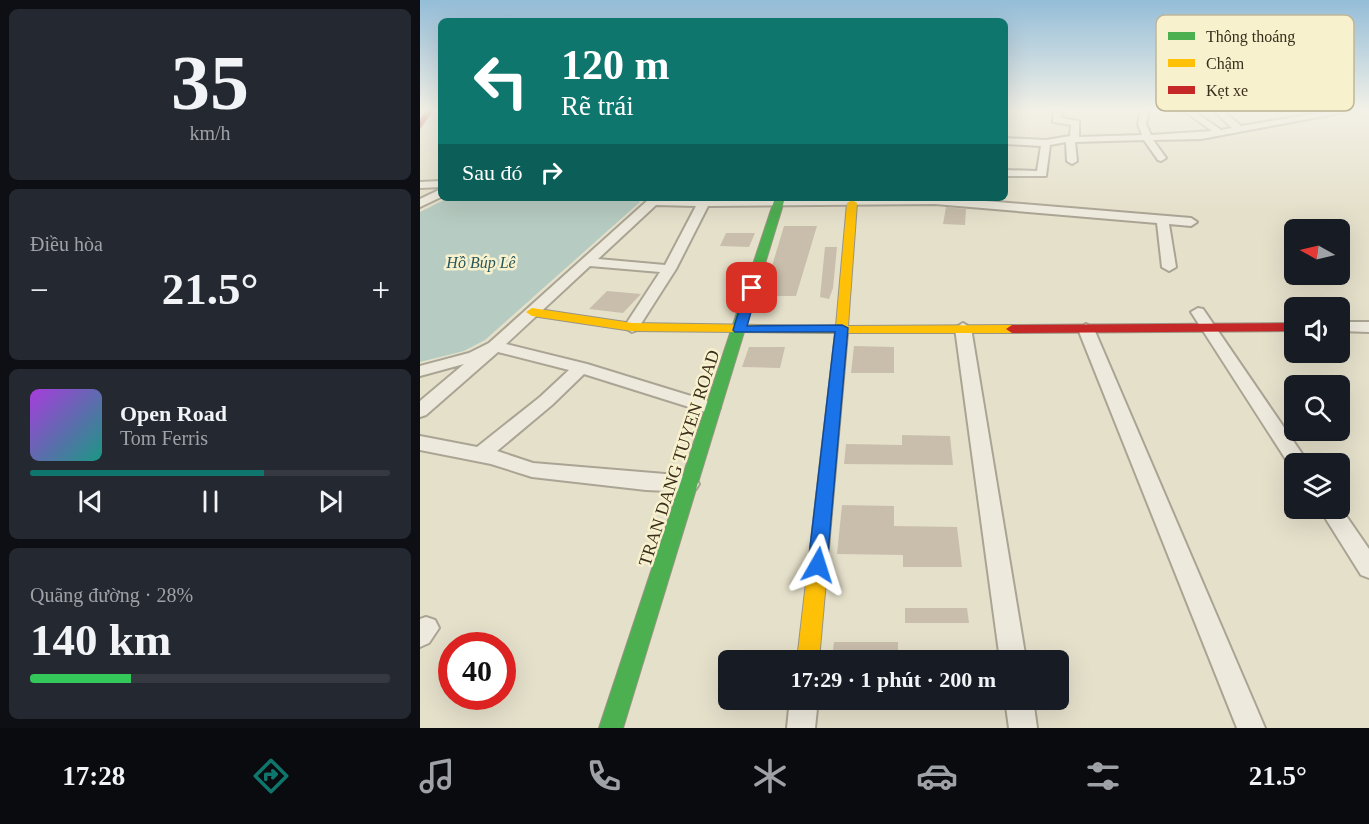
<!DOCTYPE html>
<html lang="vi">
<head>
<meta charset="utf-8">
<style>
  body { margin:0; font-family:Georgia,serif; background:#242831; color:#f1f3f6; height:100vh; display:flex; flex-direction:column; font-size:22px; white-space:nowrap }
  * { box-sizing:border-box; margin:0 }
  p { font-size:20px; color:#9ea1a6 }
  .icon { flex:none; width:33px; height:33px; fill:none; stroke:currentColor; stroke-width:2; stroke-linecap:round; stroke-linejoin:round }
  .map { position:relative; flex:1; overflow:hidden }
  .details { display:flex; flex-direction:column; gap:9px; padding:9px; background:#0d0f14; width:420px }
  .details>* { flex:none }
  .banner { position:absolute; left:18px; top:18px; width:570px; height:183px; border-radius:9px; box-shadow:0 6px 24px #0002; background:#0f766e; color:#fff; overflow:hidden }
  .needle { width:39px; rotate:278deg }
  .fabs { position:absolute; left:864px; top:219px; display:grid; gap:12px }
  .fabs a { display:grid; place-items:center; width:66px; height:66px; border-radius:9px; background:#171b24; box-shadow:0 6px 24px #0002; font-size:30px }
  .speed { position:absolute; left:18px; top:632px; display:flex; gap:12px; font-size:30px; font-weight:700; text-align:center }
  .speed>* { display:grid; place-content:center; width:78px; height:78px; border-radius:50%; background:#171b24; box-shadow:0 6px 24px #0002; line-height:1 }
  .speed .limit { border:9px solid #d22; background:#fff; color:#111 }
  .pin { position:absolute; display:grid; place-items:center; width:51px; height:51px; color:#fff; margin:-26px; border-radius:12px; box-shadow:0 3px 9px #0006 }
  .me { position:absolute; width:66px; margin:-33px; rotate:6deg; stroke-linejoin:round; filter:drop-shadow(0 0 4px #0008) }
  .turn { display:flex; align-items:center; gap:21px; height:126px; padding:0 24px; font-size:27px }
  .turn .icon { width:78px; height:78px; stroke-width:2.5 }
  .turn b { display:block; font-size:42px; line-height:51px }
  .then { display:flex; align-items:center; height:57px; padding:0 24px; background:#0003; gap:12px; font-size:22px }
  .big { font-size:45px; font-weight:700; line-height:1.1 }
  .details .tile { flex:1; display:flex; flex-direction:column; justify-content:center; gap:9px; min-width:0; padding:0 21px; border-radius:9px; background:#242831 }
  .details .dial { align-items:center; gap:0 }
  .dial b { font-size:78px; line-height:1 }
  .song { display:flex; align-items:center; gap:18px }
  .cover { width:72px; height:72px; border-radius:9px; background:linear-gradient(135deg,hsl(280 70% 55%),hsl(170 70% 35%)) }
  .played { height:6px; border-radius:3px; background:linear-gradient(90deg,#0f766e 65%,#363941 65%) }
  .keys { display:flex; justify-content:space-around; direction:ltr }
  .heat { display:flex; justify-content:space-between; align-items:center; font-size:33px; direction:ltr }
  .charge { height:9px; border-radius:4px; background:linear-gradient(90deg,#34c759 28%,#363941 0) }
  .trip { position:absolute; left:298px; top:650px; width:351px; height:60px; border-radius:9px; background:#171b24; box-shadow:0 6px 24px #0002; font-weight:700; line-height:60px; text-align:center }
  .menu { display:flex; height:96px; justify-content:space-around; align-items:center; background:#090b0e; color:#9ea1a6 }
  .menu .icon { width:42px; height:42px }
  .menu .on { color:#0f766e }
  .menu b { font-size:27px; color:#f1f3f6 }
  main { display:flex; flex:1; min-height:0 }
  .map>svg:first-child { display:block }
  .water { fill:#b6cbc1 }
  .building { fill:#c9beab }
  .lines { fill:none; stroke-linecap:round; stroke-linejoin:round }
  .street-casing { stroke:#aaa494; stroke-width:4 }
  .fast-casing { stroke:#999484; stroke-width:2 }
  .slow-casing { stroke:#999484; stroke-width:2 }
  .jam-casing { stroke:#999484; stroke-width:2 }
  .street { fill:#ede9dc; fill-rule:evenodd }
  .fast { fill:#4caf50; fill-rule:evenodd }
  .slow { fill:#ffc107; fill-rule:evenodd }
  .jam { fill:#c62828; fill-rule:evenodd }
  .route { fill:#1a73e8; stroke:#114b97; stroke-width:1.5 }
  .labels { text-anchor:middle; stroke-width:5; stroke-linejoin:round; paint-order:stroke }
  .far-water-label { font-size:16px; font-style:italic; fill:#29575a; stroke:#f8f1ce }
  .street-label { font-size:18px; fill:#392d1b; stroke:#f8f1ce }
  .key { fill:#f8f1ce; stroke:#bfb698; stroke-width:1.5 }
  .key-label { font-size:16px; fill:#392d1b }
</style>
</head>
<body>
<main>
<section class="details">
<div class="tile dial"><b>35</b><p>km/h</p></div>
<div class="tile"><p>Điều hòa</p>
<div class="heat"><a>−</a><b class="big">21.5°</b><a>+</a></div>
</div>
<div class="tile">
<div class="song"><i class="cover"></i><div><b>Open Road</b><p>Tom Ferris</p></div></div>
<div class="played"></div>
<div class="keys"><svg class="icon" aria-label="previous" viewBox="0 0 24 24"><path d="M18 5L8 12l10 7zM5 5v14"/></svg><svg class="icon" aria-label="pause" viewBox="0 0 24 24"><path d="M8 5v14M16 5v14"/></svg><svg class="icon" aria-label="next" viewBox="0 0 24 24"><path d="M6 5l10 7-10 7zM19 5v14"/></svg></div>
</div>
<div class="tile"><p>Quãng đường · 28%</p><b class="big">140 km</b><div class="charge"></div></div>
</section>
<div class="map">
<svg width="949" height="728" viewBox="0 0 949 728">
  <rect width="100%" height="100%" fill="#e5e0ca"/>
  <!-- water -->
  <path class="water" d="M 74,198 L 215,198 L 220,202 L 65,340 L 44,351 L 0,362 L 0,212 L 26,199 Z"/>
  <!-- building -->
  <path class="building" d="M 526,207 L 546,209 L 545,225 L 523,224 Z
    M 364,226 L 397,226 L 376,296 L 343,296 Z
    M 306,233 L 335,233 L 329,247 L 300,246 Z
    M 405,247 L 417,247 L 413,288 L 409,299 L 400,297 Z
    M 187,291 L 221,294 L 203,313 L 169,309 Z
    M 434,346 L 474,347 L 474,373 L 431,373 Z
    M 329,347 L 365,347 L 360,368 L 322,367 Z
    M 482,435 L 530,436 L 533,465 L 424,464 L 426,444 L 482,445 Z
    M 422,505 L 474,506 L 474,526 L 537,527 L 542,567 L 483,567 L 483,555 L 417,554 Z
    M 485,608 L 547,608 L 549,623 L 485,623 Z
    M 414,642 L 478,642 L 478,658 L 412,658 Z"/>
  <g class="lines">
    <!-- street casing -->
    <g class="street-casing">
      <path id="street" d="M 634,110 L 642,110 L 641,118 L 659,121 L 659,137 L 722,135 L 718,124 L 721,110 L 729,110 L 726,124 L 731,135 L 792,131 L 763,110 L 772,110 L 801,130 L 812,128 L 793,110 L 802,110 L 821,126 L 918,110 L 936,110 L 781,139 L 733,140 L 746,158 L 741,161 L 738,160 L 724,140 L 655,142 L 657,161 L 652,164 L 647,161 L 646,142 L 630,145 L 626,176 L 585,176 L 585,170 L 617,171 L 621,146 L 585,144 L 585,138 L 626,140 L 650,136 L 651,125 L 633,122 Z
        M 21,181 L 21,187 L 0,188 L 0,182 Z
        M 21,189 L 21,197 L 0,207 L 0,199 Z
        M 225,198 L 530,198 L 771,218 L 777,222 L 771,226 L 749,224 L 756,267 L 749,271 L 742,267 L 737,223 L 515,204 L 288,206 L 256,269 L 217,330 L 212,332 L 204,327 L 240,272 L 170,266 L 86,344 L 167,364 L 297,404 L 300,408 L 297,412 L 285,412 L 164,374 L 132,405 L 77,451 L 113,463 L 269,476 L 276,479 L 279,484 L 276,489 L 269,492 L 226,490 L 112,477 L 71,464 L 0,450 L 0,436 L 57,447 L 120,397 L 149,370 L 78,352 L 6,415 L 0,417 L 0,401 L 44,364 L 0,376 L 0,366 L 49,353 L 69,343 L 227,201 ZM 236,205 L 276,206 L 245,265 L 178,259 Z
        M 778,308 L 783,309 L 889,464 L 874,464 L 874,470 L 872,469 L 771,312 Z
        M 920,322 L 949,322 L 949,332 L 920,331 Z
        M 543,323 L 551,328 L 606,660 L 580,660 L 535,328 Z
        M 666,324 L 674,329 L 845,728 L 817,728 L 658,329 Z
        M 920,507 L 949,549 L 949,578 L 941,575 L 899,508 L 920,508 Z
        M 6,617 L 15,620 L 19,628 L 9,643 L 0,647 L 0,619 Z
        M 370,699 L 398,699 L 395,728 L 367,728 Z
        M 585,699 L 613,699 L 617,728 L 589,728 Z"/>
    </g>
    <!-- fast casing -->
    <g class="fast-casing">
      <path id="fast" d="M 355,198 L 365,198 L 203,728 L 179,728 Z"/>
    </g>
    <!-- slow casing -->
    <g class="slow-casing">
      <path id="slow" d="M 432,200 L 437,203 L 428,326 L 592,325 L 598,329 L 592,333 L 428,333 L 399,660 L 377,660 L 415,333 L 212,331 L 112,316 L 106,312 L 112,308 L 212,323 L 416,326 L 427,203 Z"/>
    </g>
    <!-- jam casing -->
    <g class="jam-casing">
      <path id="jam" d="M 7,110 L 13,110 L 0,128 L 0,120 Z
        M 874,323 L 874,331 L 592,333 L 586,329 L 592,325 Z"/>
    </g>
    <!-- street -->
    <use href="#street" class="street"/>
    <!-- fast -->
    <use href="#fast" class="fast"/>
    <!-- slow -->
    <use href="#slow" class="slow"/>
    <!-- jam -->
    <use href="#jam" class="jam"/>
  </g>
  <!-- sky -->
  <linearGradient id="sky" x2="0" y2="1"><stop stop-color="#94bdd8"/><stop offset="0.52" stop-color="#f3f1e7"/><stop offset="1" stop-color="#f3f1e7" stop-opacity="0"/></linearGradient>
  <rect width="949" height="212" fill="url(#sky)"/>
  <!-- route -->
  <path class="route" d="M 332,284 L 338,288 L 327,326 L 422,325 L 428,328 L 407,565 L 404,571 L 398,573 L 391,571 L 388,565 L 415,332 L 315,332 L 313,330 L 326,288 Z"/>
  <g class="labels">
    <!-- far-water labels -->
    <g class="far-water-label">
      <text x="61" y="268">Hồ Búp Lê</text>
    </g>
    <!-- street labels -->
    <g class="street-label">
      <text transform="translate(259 458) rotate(-72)" y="6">TRAN DANG TUYEN ROAD</text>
    </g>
  </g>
  <!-- legend -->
  <rect x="736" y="15" width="198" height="96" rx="9" class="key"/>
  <rect x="748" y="32" width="27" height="8" fill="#4caf50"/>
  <rect x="748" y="59" width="27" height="8" fill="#ffc107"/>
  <rect x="748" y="86" width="27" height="8" fill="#c62828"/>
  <g class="key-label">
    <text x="786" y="42">Thông thoáng</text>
    <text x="786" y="69">Chậm</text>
    <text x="786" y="96">Kẹt xe</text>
  </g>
</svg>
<div class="fabs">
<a><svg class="needle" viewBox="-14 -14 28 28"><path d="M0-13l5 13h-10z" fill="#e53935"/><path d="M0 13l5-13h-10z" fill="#9ea1a6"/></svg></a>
<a><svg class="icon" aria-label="sound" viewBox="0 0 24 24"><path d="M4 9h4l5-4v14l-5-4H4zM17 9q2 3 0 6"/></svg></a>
<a><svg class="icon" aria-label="search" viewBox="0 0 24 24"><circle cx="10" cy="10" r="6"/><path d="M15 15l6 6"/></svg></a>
<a><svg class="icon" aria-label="layers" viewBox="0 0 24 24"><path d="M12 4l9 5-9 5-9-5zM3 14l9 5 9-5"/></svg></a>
</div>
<div class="speed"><div class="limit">40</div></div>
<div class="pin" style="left:332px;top:288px;background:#d93025"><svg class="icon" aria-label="arrive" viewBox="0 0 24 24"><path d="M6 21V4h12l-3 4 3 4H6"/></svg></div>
<svg class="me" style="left:398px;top:565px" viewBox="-20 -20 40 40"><path d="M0-17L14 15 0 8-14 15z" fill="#1a73e8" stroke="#fff" stroke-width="4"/></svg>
<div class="trip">17:29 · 1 phút · 200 m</div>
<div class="banner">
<div class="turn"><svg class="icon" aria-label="left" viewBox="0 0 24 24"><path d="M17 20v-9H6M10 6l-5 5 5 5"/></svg><div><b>120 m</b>Rẽ trái</div></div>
<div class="then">Sau đó<svg class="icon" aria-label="right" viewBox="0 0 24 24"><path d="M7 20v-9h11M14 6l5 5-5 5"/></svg></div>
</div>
</div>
</main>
<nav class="menu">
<b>17:28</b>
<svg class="icon on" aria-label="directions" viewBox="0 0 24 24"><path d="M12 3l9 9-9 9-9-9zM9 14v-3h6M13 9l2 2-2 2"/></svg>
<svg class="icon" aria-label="music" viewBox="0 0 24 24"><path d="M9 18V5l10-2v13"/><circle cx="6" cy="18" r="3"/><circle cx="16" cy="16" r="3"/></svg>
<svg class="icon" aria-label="phone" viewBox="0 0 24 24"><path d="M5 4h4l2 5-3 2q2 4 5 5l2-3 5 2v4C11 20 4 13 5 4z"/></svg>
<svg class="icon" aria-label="climate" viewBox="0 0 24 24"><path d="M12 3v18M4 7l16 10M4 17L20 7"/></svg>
<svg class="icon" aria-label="car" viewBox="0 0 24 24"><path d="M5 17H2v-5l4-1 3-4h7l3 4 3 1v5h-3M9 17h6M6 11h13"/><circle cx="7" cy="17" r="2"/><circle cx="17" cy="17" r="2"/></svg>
<svg class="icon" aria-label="filters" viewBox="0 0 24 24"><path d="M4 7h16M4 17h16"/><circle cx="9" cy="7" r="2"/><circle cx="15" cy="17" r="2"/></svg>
<b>21.5°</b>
</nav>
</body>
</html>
